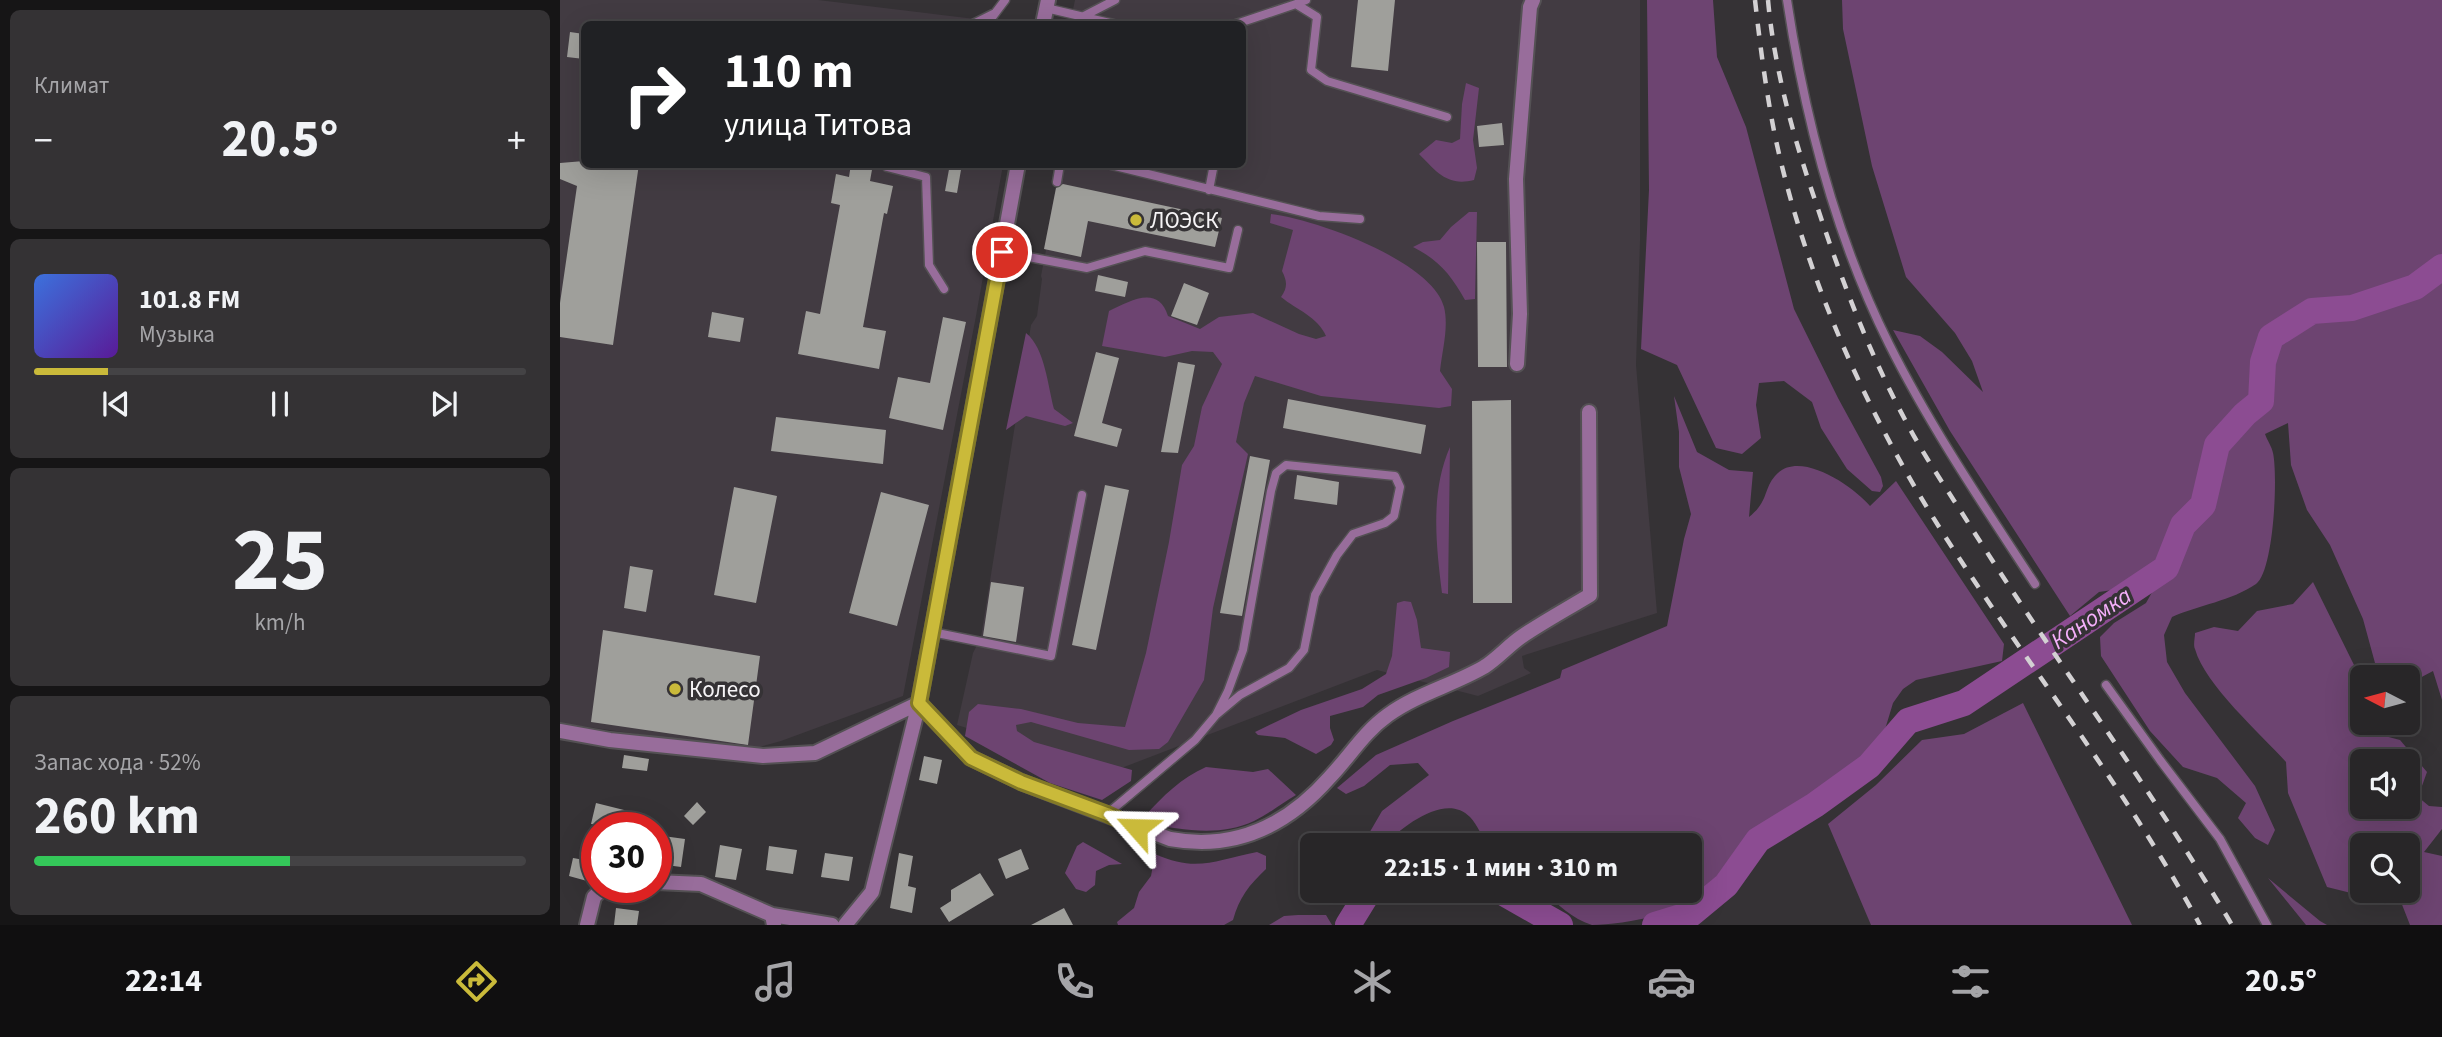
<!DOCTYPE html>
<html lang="ru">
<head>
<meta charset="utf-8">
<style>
  body { margin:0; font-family:"Source Sans 3",sans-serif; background:#343234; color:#f1f3f6; height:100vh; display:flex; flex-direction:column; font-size:26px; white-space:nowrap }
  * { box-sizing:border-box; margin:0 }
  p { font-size:23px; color:#a5a5a8 }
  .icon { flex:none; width:38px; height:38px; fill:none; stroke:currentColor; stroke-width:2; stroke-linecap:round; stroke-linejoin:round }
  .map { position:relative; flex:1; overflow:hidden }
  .panel { display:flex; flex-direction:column; gap:10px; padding:10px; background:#161516; width:560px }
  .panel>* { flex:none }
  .hud { position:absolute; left:21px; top:21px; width:665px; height:147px; border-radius:10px; box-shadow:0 7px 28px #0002,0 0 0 2px #444345; background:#202124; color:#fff; overflow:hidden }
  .needle { width:46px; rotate:276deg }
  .fabs { position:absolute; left:1790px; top:665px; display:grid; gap:14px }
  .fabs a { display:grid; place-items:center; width:70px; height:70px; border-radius:10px; background:#282628; box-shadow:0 7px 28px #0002,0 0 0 2px #444345; font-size:35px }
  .speed { position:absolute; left:21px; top:812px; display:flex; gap:14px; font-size:35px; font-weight:700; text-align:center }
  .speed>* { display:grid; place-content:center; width:91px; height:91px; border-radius:50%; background:#282628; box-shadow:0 7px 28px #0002,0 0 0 2px #444345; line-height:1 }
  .speed .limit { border:10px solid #d22; background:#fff; color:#111 }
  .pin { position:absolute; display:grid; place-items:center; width:60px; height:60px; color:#fff; margin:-30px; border:4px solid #fff; border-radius:50%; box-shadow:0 2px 7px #0007 }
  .me { position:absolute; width:77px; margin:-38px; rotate:295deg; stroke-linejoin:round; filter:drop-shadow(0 0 5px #0008) }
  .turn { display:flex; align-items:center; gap:24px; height:147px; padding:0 28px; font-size:32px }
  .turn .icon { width:91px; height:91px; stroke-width:2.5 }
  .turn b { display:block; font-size:49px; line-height:60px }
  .big { font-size:52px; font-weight:700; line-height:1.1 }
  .panel .card { flex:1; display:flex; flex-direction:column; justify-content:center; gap:10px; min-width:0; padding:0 24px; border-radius:10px; background:#343234 }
  .panel .dial { align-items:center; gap:0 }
  .dial b { font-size:91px; line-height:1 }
  .song { display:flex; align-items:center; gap:21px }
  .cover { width:84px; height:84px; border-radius:10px; background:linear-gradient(135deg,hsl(220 70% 55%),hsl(270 70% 35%)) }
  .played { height:7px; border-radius:4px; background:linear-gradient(90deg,#caba3a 15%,#444345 15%) }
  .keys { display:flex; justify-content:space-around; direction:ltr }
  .heat { display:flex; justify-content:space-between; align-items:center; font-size:38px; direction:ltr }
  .charge { height:10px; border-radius:5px; background:linear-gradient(90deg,#34c759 52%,#444345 0) }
  .trip { position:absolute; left:740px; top:833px; width:402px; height:70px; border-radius:10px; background:#282628; box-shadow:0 7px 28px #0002,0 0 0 2px #444345; font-weight:700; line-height:70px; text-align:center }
  .tabs { display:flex; height:112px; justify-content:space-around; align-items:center; background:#100f10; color:#a5a5a8 }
  .tabs .icon { width:49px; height:49px }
  .tabs .on { color:#caba3a }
  .tabs b { font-size:32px; color:#f1f3f6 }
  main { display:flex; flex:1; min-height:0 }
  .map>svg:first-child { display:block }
  .built { fill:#423b42 }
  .green { fill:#6d4471; fill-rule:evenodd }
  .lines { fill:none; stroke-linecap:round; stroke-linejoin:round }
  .river { stroke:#8c4c92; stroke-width:26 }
  .building { fill:#9f9f9b }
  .lane-casing { stroke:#545154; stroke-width:11 }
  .street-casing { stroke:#545154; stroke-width:18 }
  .lane { stroke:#986d9b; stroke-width:8 }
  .street { stroke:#986d9b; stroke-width:14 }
  .rail { stroke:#d3d1d3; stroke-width:4.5; stroke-dasharray:12 12; stroke-linecap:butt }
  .route-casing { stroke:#837926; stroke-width:18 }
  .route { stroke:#caba3a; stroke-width:12 }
  .poi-dot { fill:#caba3a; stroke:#353235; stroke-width:2.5 }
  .labels { text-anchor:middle; stroke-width:7; stroke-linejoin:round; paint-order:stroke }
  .poi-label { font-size:23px; fill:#f6f4f6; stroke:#353235; text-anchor:start }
  .water-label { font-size:24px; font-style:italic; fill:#f4affa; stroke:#353235 }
</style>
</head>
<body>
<main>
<section class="panel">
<div class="card"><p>Климат</p>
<div class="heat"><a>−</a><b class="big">20.5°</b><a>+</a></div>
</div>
<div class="card">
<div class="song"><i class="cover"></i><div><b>101.8 FM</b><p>Музыка</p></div></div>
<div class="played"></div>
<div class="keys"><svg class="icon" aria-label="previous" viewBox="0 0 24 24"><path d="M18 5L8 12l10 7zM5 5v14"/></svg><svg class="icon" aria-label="pause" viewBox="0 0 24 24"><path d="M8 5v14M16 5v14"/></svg><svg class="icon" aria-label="next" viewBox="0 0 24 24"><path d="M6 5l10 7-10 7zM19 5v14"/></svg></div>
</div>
<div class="card dial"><b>25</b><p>km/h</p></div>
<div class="card"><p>Запас хода · 52%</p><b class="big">260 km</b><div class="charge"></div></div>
</section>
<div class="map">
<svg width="1882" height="925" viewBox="0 0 1882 925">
  <rect width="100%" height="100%" fill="#353235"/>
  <!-- built -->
  <path class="built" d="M 0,0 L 258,0 L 456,24 L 24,24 L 24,164 L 443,165 L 416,316 L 343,696 L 221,741 L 189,750 L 0,723 Z
    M 515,0 L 1080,0 L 1080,241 L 1076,365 L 1097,613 L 962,656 L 964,668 L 971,673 L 918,696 L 817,670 L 551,772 L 397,725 L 413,653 L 421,637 L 471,325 L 477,316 L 482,279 L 481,276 L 486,250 L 484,249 L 500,165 L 682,164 L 682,24 L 510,24 Z"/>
  <!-- green -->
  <path class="green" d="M 1087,0 L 1153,0 L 1157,57 L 1186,127 L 1234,309 L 1278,398 L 1321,477 L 1323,486 L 1320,492 L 1312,491 L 1287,469 L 1261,428 L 1252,402 L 1224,381 L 1199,383 L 1196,405 L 1201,438 L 1182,454 L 1156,448 L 1117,365 L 1081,349 L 1089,190 Z
    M 1282,0 L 1882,0 L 1882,700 L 1873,671 L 1856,680 L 1848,688 L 1848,677 L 1823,677 L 1815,663 L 1803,619 L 1770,545 L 1747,510 L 1731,465 L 1728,423 L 1705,434 C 1707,440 1712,447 1713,453 C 1718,475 1714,571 1696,584 C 1671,601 1639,605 1612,617 L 1604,635 L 1607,662 L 1625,693 L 1695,786 L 1715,830 L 1708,845 L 1695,838 L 1678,818 L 1686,803 L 1657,778 L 1623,767 L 1590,731 L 1541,656 L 1540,637 L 1554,623 L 1586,603 L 1605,569 L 1559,589 L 1539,592 L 1510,616 L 1390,431 L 1333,330 L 1360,336 L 1382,352 L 1423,392 L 1412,361 L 1395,333 L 1346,277 L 1312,166 L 1283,29 Z
    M 906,83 L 919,88 L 913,140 L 917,168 L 914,180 C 887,187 876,171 859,154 L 876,140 L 892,143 L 900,139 L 902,104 Z
    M 909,212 L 917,212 L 915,299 L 905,300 C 891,275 879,260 853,247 L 863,242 L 880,240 L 891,227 Z
    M 711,214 C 755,219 872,261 884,307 C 889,327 882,351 880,371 L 892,389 L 891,406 L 879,408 L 761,396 L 695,376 L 684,403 L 676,442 L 688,454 L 653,608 L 644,680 L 608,742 L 599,749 L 569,750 L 471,722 L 456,725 L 457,731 L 474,742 L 572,770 L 571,781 L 542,800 L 490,783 L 405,736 L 409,712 L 418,704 L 461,709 L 518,723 L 565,727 L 586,653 L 609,542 L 622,465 L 634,446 L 642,407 L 662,364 L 653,352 L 632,351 L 605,357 L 542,346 L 549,311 C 570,301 598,284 608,316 L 640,329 L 659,317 L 693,313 L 739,334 L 756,339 L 766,336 C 758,317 737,310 721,297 C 728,287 727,281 722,271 L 733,230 L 710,223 Z
    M 466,333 C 485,348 488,387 494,409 L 513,423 L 505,426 L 466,416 L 446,430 Z
    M 1114,396 L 1137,452 L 1169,470 L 1193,472 L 1189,517 C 1209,501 1203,490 1215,476 C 1238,448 1293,486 1310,506 L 1336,481 L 1444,644 L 1442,661 L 1356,680 L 1343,689 L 1333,703 L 1320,746 L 1298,769 L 1188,842 C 1175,855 1171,875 1159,888 C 1136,911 1064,925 1032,925 C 1012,919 998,904 983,891 L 1130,891 L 1130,845 L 929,845 C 921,837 918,825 910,817 C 886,792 843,826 824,845 L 806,845 L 804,842 L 822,811 L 869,775 L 858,763 L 830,765 L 804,786 L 786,794 L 777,788 L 816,755 L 893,721 L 1000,678 L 1002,670 L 1107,626 L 1124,539 L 1131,514 L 1119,467 L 1119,432 Z
    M 890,447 L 888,594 L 882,593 C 876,545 870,492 890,447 Z
    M 1753,582 L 1794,665 L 1792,701 L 1804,725 L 1821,735 L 1840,740 L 1867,772 L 1858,797 L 1869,806 L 1882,807 L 1882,829 L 1864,852 L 1882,856 L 1882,925 L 1850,925 L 1841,902 L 1842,891 L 1848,891 L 1848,845 L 1802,845 L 1802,885 L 1795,894 L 1767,887 L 1728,793 L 1726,762 C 1700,733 1645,685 1635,649 C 1633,645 1635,638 1635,633 L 1654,627 L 1678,631 L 1697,611 L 1733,604 ZM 1802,761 L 1848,761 L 1848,807 L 1802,807 Z
    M 844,601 L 851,602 L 857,620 L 861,648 L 890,652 L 889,667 L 866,678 L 818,695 L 803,707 L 770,716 L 770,728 L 774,740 L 771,745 L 756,754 L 725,738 L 698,735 L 695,732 L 741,710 L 802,689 L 826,674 L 832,656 L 837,603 Z
    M 1463,703 L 1572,925 L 1311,925 L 1268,824 L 1316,785 L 1362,740 L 1404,734 Z
    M 646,767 L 693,772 L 708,769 L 736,795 C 722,803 709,814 694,821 C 660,837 622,830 586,823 L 585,816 C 603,796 621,778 646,767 Z
    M 523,842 L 562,864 L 549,865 L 536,871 L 535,885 L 526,892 L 516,889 L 505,873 L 517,846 Z
    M 697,852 L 706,856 L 706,869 C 689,885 679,898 673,920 L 664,925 L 558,925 L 557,922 L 574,908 L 579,892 L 591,876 L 595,854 C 637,873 655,860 697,852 Z
    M 1708,878 L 1760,921 L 1767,925 L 1746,925 Z
    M 738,915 L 766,915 L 772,925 L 709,925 L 724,916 Z"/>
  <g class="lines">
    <!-- river -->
    <path class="river" d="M 940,891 L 1000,925
      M 788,925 L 809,891
      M 1095,925 L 1131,914 L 1166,885 L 1198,840 L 1255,805 L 1309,766 L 1348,721 L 1404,703 L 1606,568 L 1623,525 L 1643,505 L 1657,445 L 1685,414 L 1701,401 L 1703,362 L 1711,337 L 1752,311 L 1792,308 L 1855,287 L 1882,267"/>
  </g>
  <!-- building -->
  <path class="building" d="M 798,0 L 835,0 L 828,71 L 791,67 Z
    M 10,32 L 24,34 L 24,59 L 7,57 Z
    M 942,123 L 944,145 L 919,147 L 917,126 Z
    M 24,161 L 24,164 L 79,164 L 53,345 L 0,337 L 0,303 L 17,186 L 0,179 L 0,163 Z
    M 291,164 L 313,164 L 310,181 L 333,186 L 327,214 L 324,213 L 303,327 L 326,331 L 319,369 L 238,354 L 246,311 L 260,314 L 280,205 L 271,203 L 276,174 L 289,177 Z
    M 390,164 L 402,164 L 397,193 L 385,191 Z
    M 503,184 L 662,218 L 655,247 L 528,221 L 521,257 L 484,249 L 496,188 Z
    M 917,242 L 946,242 L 947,367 L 918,367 Z
    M 538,275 L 568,282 L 565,297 L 535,291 Z
    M 624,283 L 649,293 L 637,325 L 611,316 Z
    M 152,312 L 184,318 L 180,342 L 148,337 Z
    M 383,317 L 406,322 L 383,430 L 329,418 L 338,377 L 370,383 Z
    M 536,352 L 559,358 L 542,423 L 562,429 L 557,447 L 514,436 Z
    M 618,362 L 635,365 L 618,453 L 601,452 Z
    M 728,399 L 866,425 L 861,454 L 723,428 Z
    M 951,400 L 952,603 L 913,603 L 912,401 Z
    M 216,417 L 326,430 L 323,464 L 211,451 Z
    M 690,456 L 710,460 L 682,616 L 660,613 Z
    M 737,475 L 779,482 L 777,505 L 734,499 Z
    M 545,485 L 569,490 L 536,650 L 512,645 Z
    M 174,487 L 217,496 L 196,603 L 154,595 Z
    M 321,492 L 369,505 L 337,626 L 289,613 Z
    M 70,566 L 93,570 L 86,612 L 64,608 Z
    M 431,582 L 464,587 L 456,642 L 423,636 Z
    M 43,630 L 200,656 L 188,745 L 31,722 Z
    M 64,755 L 89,759 L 87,771 L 62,768 Z
    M 364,756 L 382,760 L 377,784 L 359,780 Z
    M 137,802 L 146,812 L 133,825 L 124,816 Z
    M 36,803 L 68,811 L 64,828 L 31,824 Z
    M 103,836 L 125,839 L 121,867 L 99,864 Z
    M 160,845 L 182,849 L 176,880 L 155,877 Z
    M 209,846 L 237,850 L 233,874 L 206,870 Z
    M 461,849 L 469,869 L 446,879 L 438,859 Z
    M 265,853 L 293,857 L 289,881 L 261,877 Z
    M 339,853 L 353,856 L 348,886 L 356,888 L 352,913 L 330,908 Z
    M 13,858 L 30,861 L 27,881 L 9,876 Z
    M 420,873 L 434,895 L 389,922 L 380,908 L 391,901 L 391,890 Z
    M 56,908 L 79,911 L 77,925 L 54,925 Z
    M 504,908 L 513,925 L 471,925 Z"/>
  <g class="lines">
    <!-- lane casing -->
    <g class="lane-casing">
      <path id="lane" d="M 1227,0 C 1245,119 1275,236 1329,344 C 1371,428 1424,506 1475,584
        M 736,4 L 746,0
        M 486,8 L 554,24
        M 522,17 L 555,0
        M 413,24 L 433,14
        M 427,24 L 445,0
        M 676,24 L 736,4 L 757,17 L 751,70 L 767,81 L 887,117
        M 328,164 L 327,167 L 366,177 L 369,265 L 384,289
        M 547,164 L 759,216 L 800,219
        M 497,182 L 500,164
        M 649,190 L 654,164
        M 442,252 L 527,268 L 585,251 L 669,268 L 678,230
        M 372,632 L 491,656 L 522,495
        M 1546,685 L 1600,760 L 1660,839 L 1707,925
        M 547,814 L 635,740 L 656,715 L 668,691 L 683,650 L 711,491 L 716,473 L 726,465 L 835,476 L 840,487 L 834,516 L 825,523 L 793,534 L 777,555 L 755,595 L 744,650 L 729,668 L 680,695 L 656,715"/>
    </g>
    <!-- street casing -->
    <g class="street-casing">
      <path id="street" d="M 483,24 L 488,0
        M 957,364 L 960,314 L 956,179 L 970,7 L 973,0
        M 359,703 L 411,758 L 461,782 L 610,839 C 675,851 727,826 770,777 C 790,756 804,732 828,715 C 857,694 893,685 924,667 C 937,659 948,646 961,637 C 983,622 1007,609 1030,595 L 1029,412
        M 0,731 L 50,740 L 203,756 L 255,753 L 359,703
        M 96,882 L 141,884 L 212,915
        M 27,925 L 34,897 L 44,887
        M 214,925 L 212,915 L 272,925
        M 285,925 L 312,892 L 359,703 L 458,164"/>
    </g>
    <!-- lane -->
    <use href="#lane" class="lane"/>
    <!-- street -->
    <use href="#street" class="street"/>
    <!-- rail -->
    <path class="rail" d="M 1195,0 C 1200,45 1206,91 1215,136 C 1246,280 1308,417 1388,541 C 1471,670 1567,790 1640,925
      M 1208,0 C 1214,67 1233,136 1255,200 C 1281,279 1310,356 1350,429 C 1369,464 1393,498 1414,532 C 1498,664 1592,790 1672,925"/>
  </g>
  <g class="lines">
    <!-- route casing -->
    <g class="route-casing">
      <path id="route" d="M 442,252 L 359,703 L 411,758 L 461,782 L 547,814 L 577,828"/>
    </g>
    <!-- route -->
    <use href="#route" class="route"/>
  </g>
  <!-- markers -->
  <g class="poi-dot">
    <circle cx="576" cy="220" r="7"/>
    <circle cx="115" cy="689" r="7"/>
  </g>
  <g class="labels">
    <!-- poi labels -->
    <g class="poi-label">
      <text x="590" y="228">ЛОЭСК</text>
      <text x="129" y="697">Колесо</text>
    </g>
    <!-- water labels -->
    <g class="water-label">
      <text transform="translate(1531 618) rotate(-34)" y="8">Каномка</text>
    </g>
  </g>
</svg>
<div class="fabs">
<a><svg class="needle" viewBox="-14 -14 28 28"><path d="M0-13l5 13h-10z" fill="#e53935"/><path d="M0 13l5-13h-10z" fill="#a5a5a8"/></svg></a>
<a><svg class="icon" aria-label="sound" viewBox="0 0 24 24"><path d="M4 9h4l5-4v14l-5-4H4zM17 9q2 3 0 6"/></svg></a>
<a><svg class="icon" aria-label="search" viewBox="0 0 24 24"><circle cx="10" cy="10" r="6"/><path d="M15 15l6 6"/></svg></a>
</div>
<div class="speed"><div class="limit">30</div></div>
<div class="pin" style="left:442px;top:252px;background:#d93025"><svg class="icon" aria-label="arrive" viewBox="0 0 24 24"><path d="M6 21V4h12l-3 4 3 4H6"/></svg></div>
<svg class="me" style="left:577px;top:828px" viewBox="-20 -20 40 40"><path d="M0-17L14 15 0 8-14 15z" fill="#caba3a" stroke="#fff" stroke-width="4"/></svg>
<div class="trip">22:15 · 1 мин · 310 m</div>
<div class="hud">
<div class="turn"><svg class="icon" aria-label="right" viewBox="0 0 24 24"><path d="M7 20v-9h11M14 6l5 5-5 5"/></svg><div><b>110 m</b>улица Титова</div></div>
</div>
</div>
</main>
<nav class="tabs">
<b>22:14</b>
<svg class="icon on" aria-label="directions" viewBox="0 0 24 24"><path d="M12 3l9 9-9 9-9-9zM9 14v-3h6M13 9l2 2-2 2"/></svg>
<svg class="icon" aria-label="music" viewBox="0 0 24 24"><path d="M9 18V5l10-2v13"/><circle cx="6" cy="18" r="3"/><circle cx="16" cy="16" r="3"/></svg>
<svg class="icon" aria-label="phone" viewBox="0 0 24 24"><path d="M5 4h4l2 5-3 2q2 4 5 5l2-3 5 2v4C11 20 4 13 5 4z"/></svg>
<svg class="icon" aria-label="climate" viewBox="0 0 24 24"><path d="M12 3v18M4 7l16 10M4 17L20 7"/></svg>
<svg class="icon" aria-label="car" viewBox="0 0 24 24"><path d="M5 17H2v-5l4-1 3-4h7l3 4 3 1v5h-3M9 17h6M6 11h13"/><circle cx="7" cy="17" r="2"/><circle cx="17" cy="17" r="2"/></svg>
<svg class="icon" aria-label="filters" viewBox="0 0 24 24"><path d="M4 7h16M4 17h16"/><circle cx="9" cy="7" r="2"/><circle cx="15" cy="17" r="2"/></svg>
<b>20.5°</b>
</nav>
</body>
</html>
